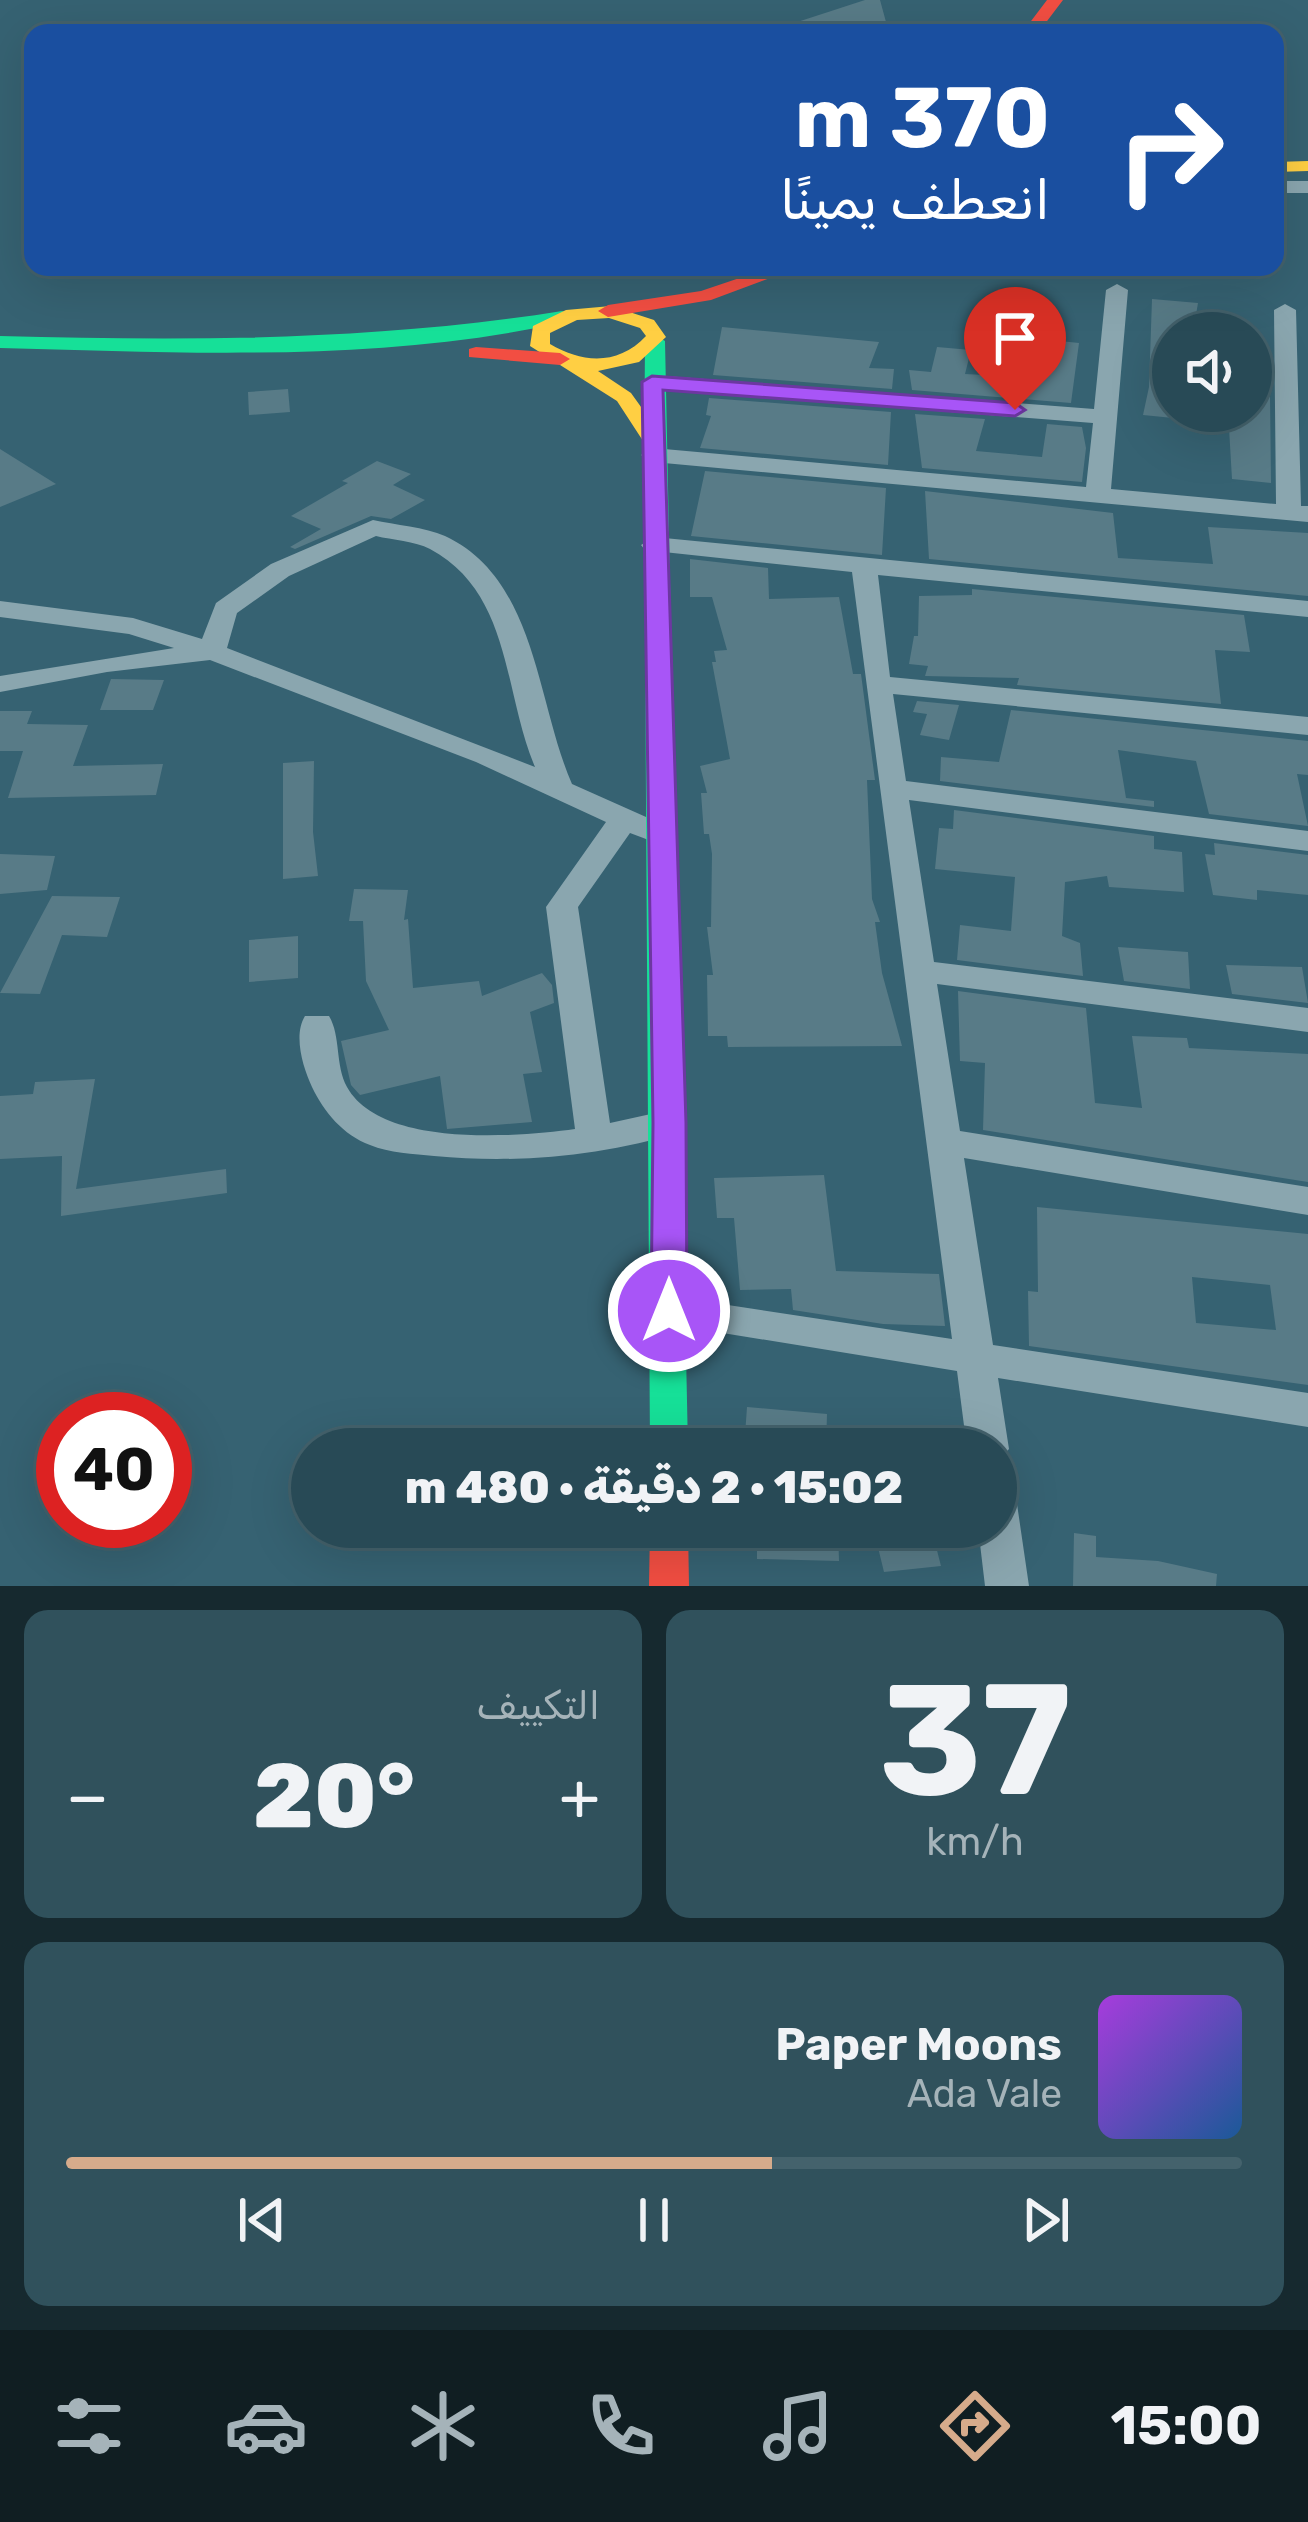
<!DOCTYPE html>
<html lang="ar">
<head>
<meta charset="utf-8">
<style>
  body { margin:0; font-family:Rubik,"Noto Naskh Arabic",sans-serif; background:#30515c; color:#f1f3f6; direction:rtl; height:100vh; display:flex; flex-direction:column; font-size:45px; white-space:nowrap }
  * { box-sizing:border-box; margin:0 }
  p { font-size:39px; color:#a5b3b9 }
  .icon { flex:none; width:66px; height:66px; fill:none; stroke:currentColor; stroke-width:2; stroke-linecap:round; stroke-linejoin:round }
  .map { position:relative; height:1586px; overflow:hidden; direction:ltr }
  .side { display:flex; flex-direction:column; gap:24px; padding:24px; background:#16292f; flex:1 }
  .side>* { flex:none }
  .guide { position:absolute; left:24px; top:24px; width:1260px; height:252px; border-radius:24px; box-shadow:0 12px 48px #0002,0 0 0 3px #44626c; direction:rtl; background:#1a4fa0; color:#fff; overflow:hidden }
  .tools { position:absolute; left:1152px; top:312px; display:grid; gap:24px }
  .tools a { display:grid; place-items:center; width:120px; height:120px; border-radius:50%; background:#284a56; box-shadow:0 12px 48px #0002,0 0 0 3px #44626c; font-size:60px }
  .speed { position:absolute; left:36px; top:1392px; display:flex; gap:24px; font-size:60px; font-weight:700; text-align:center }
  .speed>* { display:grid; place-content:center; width:156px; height:156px; border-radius:50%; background:#284a56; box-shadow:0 12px 48px #0002,0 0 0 3px #44626c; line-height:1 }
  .speed .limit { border:18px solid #d22; background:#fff; color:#111 }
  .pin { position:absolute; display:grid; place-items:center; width:102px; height:102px; color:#fff; margin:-123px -51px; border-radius:50% 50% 50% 0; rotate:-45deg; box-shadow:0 0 12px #0007 }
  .pin .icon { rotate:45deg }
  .me { position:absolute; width:132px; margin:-66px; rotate:0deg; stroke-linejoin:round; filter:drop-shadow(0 0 9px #0008) }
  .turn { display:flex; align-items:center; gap:42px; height:252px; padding:0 36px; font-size:54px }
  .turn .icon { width:156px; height:156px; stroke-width:2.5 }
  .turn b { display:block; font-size:84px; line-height:102px }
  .big { font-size:90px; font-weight:800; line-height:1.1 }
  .side .widget { flex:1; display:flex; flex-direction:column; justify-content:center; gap:18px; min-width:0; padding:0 42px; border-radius:24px; background:#30515c }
  .side .dial { align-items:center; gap:0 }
  .dial b { font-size:156px; line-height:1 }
  .song { display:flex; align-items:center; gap:36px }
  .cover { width:144px; height:144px; border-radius:18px; background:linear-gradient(135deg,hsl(280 70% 55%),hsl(210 70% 35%)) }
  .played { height:12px; border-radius:6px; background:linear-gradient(90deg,#d6ab8b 60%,#44626c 60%) }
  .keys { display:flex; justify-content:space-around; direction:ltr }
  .heat { display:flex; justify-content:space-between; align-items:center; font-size:66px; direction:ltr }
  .side .tiles { flex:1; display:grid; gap:24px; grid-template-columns:1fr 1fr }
  .widget:last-child { grid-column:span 2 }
  .trip { position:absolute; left:291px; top:1428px; width:726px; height:120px; border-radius:60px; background:#284a56; box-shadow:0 12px 48px #0002,0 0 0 3px #44626c; font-weight:800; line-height:120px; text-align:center; direction:rtl }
  .tabs { display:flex; height:192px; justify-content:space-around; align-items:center; background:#101e22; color:#a5b3b9 }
  .tabs .icon { width:84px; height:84px }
  .tabs .on { color:#d6ab8b }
  .tabs b { font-size:54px; color:#f1f3f6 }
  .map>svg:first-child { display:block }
  .building { fill:#587b87; fill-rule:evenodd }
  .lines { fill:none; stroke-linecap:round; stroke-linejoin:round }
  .street { fill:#8aa6af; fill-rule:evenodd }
  .fast { fill:#16e098; fill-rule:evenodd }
  .slow { fill:#ffcf43; fill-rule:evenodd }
  .jam { fill:#f24e42; fill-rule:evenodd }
  .route { fill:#a855f7; stroke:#6d37a1; stroke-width:3 }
</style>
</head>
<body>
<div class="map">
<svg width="1308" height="1586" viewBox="0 0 1308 1586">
  <rect width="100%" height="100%" fill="#366272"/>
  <!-- building -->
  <path class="building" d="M 865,0 L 880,0 L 889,33 L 783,33 L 782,27 Z
    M 1152,299 L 1198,303 L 1193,332 L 1173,331 L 1173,418 L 1143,415 L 1149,387 Z
    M 722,327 L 879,342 L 869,368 L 894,369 L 892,389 L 713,375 Z
    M 1032,338 L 1079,343 L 1071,403 L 912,390 L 909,370 L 931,372 L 937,347 L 971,350 L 965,374 L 1022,377 Z
    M 1263,354 L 1270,396 L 1271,483 L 1232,479 L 1228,411 L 1251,411 L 1251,355 Z
    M 288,389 L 290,412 L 249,415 L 248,392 Z
    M 709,398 L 891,412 L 888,465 L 700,448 L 711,416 L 706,415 Z
    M 915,414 L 985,419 L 976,451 L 1042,457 L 1047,424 L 1082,427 L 1086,448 L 1082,482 L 922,468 Z
    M 0,449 L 56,484 L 0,507 Z
    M 377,461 L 411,474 L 393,485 L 425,500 L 391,519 L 371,516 L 295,549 L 290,547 L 321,529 L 291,516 L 348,483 L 342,481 Z
    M 705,471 L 886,488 L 882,555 L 691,536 Z
    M 925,491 L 1113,513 L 1118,558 L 1213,564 L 1208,527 L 1308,533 L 1308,596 L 929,559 Z
    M 690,559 L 768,568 L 769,599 L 839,597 L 853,674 L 861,674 L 875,780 L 867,780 L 872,899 L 880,922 L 875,922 L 882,973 L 902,1046 L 728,1047 L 727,1036 L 708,1036 L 707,975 L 713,975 L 707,927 L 711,927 L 712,854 L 709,834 L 704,834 L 701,793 L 707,793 L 700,766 L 730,759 L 712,662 L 716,662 L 714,651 L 727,650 L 712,597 L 690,597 Z
    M 972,589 L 1244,615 L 1250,652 L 1215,650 L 1221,704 L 1017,685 L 1019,678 L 925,676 L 928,666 L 909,664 L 914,636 L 918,636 L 919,596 L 972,595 Z
    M 111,679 L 164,680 L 153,710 L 100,710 Z
    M 917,701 L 959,705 L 949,740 L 920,735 L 927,714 L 913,712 Z
    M 1011,710 L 1308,741 L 1308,775 L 1297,774 L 1308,826 L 1209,814 L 1196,761 L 1118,750 L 1126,798 L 1154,801 L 1154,807 L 940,781 L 941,757 L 999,762 Z
    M 0,711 L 32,711 L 27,724 L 88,725 L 73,766 L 163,764 L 156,795 L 8,798 L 23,751 L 0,751 Z
    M 314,761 L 313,832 L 318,876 L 283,879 L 283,763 Z
    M 954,810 L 1154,836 L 1154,849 L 1182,852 L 1184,892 L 1109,887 L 1107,876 L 1065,882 L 1062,936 L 1080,943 L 1083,976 L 957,960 L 960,925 L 1011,931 L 1015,877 L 935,869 L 939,828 L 953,829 Z
    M 1214,843 L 1308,855 L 1308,895 L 1257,890 L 1257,900 L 1213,895 L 1205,854 L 1215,855 Z
    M 0,854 L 55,856 L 47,890 L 0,894 Z
    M 354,889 L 408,890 L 404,920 L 408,919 L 413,988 L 479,981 L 482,996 L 542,973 L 552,985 L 554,1003 L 530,1012 L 542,1072 L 523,1074 L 532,1122 L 447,1129 L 440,1076 L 360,1095 L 351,1085 L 341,1041 L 389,1030 L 366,981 L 363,921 L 349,921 Z
    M 52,896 L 120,897 L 107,937 L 62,935 L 40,994 L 0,993 Z
    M 298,936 L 298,978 L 249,982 L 249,940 Z
    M 1118,947 L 1188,952 L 1190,989 L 1124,981 Z
    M 1226,965 L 1302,967 L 1308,1003 L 1232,994 Z
    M 958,991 L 1086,1008 L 1095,1103 L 1142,1108 L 1132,1036 L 1187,1038 L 1189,1048 L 1308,1054 L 1308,1182 L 983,1130 L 985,1063 L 960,1061 Z
    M 95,1079 L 76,1189 L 226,1169 L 227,1193 L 61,1216 L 62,1156 L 0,1159 L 0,1096 L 33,1094 L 35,1082 Z
    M 824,1175 L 836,1271 L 939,1274 L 945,1326 L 883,1324 L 793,1310 L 791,1289 L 740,1290 L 734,1218 L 717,1218 L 714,1178 Z
    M 1037,1207 L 1308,1234 L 1308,1385 L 1029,1346 L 1028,1291 L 1038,1292 ZM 1192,1277 L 1270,1285 L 1276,1330 L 1196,1323 Z
    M 747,1407 L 827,1414 L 826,1449 L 744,1449 Z
    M 757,1527 L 838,1527 L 839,1561 L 757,1559 Z
    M 873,1527 L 931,1527 L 941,1566 L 884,1572 Z
    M 1074,1533 L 1096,1536 L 1096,1557 L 1158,1561 L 1217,1574 L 1216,1586 L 1073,1586 Z"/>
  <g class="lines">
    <!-- street -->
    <path class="street" d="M 1275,181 L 1308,181 L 1308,193 L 1275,193 Z
      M 1117,284 L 1128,290 L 1111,489 L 1276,504 L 1274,310 L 1285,304 L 1296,310 L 1301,506 L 1308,506 L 1308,522 L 653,462 L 641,455 L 653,448 L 1086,487 L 1093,423 L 652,389 L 641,382 L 652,375 L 1094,409 L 1106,290 Z
      M 373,520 C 395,525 425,527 445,536 C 537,579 536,702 572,784 L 673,829 L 677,836 L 662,845 L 630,833 L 578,907 L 610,1123 L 669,1110 L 682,1114 L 687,1123 L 682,1132 C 600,1156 519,1164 434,1156 C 414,1154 389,1153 370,1145 C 343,1135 324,1112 312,1087 C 303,1068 293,1035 305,1016 L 329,1016 C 341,1036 335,1065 347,1087 C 381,1148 516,1137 575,1129 L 546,907 L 606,822 L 476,762 L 210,660 L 107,672 L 0,692 L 0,676 L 174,648 L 129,634 L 0,617 L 0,601 L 133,618 L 202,639 L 216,603 L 271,564 ZM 376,536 C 392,540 415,541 430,549 C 512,593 503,692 535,767 L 227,648 L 237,613 L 289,576 Z
      M 654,537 L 1308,601 L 1308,617 L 878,575 L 890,677 L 1308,717 L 1308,735 L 893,694 L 906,781 L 1308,831 L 1308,851 L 909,800 L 934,962 L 1308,1008 L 1308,1032 L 937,984 L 960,1131 L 1308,1187 L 1308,1215 L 964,1158 L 993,1345 L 1308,1393 L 1308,1427 L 998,1378 L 1009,1449 L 996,1463 L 996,1449 L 967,1449 L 957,1371 L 655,1322 L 650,1311 L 655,1300 L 669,1296 L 952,1339 L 852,572 L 645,550 L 641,545 Z
      M 996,1486 L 1011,1491 L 1017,1504 L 1029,1586 L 985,1586 L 978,1527 L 996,1527 Z"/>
    <!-- fast -->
    <path class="fast" d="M 562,311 L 569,313 L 569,321 C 385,363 187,353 0,348 L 0,336 C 189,341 375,341 562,311 Z
      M 655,335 L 665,341 L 688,1449 L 650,1449 L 644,479 L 645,341 Z"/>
    <!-- slow -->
    <path class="slow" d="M 1308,161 L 1308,171 L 1275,172 L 1275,162 Z
      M 611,306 L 654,320 L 666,337 L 639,362 L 598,371 L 631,393 L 664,439 L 661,444 L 645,444 L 617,401 L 530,346 L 533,326 L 566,310 ZM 609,318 L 640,328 L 646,336 C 618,366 582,363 550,344 L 550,333 L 577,320 Z"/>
    <!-- jam -->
    <path class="jam" d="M 1047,0 L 1063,0 L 1038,33 L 1022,33 Z
      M 772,267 L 800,267 L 711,300 L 608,317 L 598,311 L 608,305 L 701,291 Z
      M 476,347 L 560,353 L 570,359 L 560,365 L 469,357 L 469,349 Z
      M 650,1527 L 688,1527 L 689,1586 L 649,1586 Z"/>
  </g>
  <!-- route -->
  <path class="route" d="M 652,376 L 1015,403 L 1025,410 L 1015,416 L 663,390 L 686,1123 L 687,1311 L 682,1321 L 669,1325 L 656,1321 L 651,1311 L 653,1123 L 642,382 Z"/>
</svg>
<div class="tools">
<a><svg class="icon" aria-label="sound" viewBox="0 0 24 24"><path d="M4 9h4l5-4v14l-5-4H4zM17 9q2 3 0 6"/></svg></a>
</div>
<div class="speed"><div class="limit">40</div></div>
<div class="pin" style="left:1015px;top:410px;background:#d93025"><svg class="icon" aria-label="arrive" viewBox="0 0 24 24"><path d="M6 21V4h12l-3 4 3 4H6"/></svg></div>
<svg class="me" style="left:669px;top:1311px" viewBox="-20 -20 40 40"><circle r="17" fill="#a855f7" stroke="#fff" stroke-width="3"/><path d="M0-11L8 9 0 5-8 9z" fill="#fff"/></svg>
<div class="trip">15:02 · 2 دقيقة · 480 m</div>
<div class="guide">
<div class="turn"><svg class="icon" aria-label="right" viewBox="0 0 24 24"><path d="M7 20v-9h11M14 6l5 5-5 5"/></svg><div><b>370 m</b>انعطف يمينًا</div></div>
</div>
</div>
<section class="side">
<div class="tiles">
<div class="widget dial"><b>37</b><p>km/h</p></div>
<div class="widget"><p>التكييف</p>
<div class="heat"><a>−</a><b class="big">20°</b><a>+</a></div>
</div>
<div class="widget">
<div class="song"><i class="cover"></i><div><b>Paper Moons</b><p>Ada Vale</p></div></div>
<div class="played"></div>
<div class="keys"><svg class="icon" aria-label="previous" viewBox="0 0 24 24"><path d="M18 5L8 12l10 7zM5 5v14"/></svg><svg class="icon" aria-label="pause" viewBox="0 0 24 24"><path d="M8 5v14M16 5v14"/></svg><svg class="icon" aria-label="next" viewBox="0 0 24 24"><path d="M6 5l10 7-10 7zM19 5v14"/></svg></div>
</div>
</div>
</section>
<nav class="tabs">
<b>15:00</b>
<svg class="icon on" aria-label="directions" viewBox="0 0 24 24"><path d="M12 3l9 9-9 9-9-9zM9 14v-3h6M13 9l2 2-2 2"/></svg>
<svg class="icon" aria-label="music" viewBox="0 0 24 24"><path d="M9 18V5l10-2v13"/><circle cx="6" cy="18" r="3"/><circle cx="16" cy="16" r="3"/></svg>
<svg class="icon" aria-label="phone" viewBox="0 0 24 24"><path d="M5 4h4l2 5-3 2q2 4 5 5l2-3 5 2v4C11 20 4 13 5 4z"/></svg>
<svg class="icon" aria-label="climate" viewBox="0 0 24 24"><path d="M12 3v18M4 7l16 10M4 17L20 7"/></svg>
<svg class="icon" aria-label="car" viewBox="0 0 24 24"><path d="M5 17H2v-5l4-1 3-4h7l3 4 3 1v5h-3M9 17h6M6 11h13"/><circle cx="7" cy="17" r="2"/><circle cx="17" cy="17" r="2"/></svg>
<svg class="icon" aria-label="filters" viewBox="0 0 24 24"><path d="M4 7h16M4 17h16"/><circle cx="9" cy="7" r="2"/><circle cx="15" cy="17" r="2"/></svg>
</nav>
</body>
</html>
